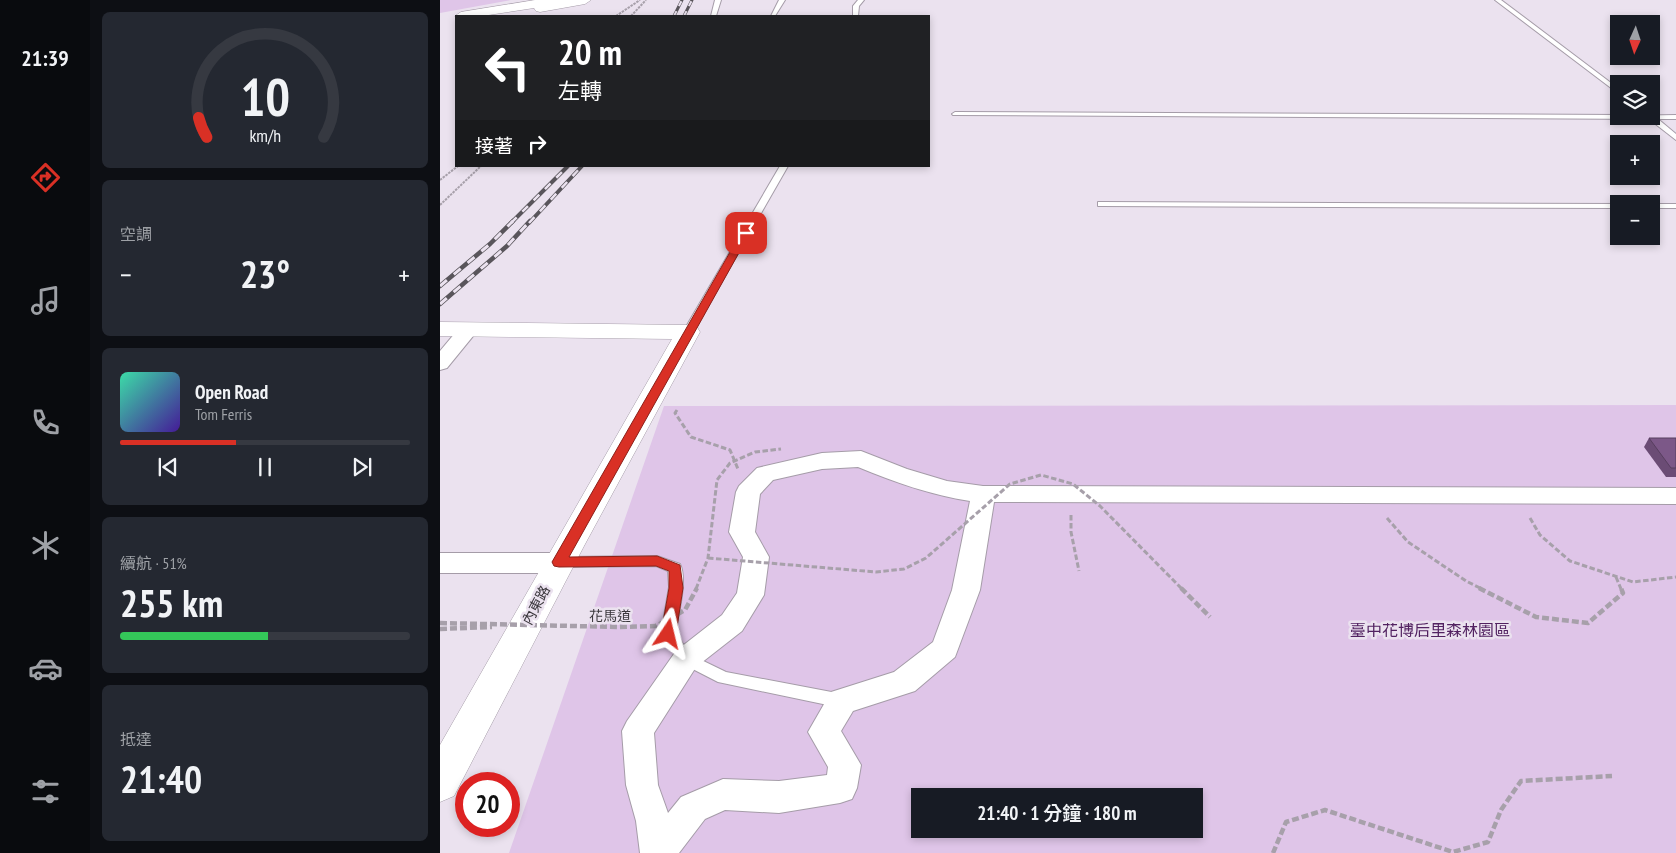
<!DOCTYPE html>
<html lang="zh-TW">
<head>
<meta charset="utf-8">
<style>
  body { margin:0; font-family:"PT Sans Narrow","Noto Sans TC",sans-serif; background:#242831; color:#f1f3f6; height:100vh; display:flex; flex-direction:column; font-size:19px; white-space:nowrap }
  * { box-sizing:border-box; margin:0 }
  p { font-size:16px; color:#9ea1a6 }
  .icon { flex:none; width:28px; height:28px; fill:none; stroke:currentColor; stroke-width:2; stroke-linecap:round; stroke-linejoin:round }
  .map { position:relative; flex:1; overflow:hidden }
  .sheet { display:flex; flex-direction:column; gap:12px; padding:12px; background:#0d0f14; width:350px }
  .sheet>* { flex:none }
  .hud { position:absolute; left:15px; top:15px; width:475px; height:152px; border-radius:0px; box-shadow:0 2px 8px #0003; background:#202124; color:#fff; overflow:hidden }
  .needle { width:32px; rotate:183deg }
  .fabs { position:absolute; left:1170px; top:15px; display:grid; gap:10px }
  .fabs a { display:grid; place-items:center; width:50px; height:50px; border-radius:0px; background:#171b24; box-shadow:0 2px 8px #0003; font-size:25px }
  .speed { position:absolute; left:15px; top:772px; display:flex; gap:10px; font-size:25px; font-weight:700; text-align:center }
  .speed>* { display:grid; place-content:center; width:65px; height:65px; border-radius:50%; background:#171b24; box-shadow:0 2px 8px #0003; line-height:1 }
  .speed .limit { border:8px solid #d22; background:#fff; color:#111 }
  .pin { position:absolute; display:grid; place-items:center; width:42px; height:42px; color:#fff; margin:-21px; border-radius:10px; box-shadow:0 2px 8px #0006 }
  .me { position:absolute; width:55px; margin:-28px; rotate:10deg; stroke-linejoin:round; filter:drop-shadow(0 0 4px #0008) }
  .turn { display:flex; align-items:center; gap:18px; height:105px; padding:0 20px; font-size:22px }
  .turn .icon { width:65px; height:65px; stroke-width:2.5 }
  .turn b { display:block; font-size:35px; line-height:42px }
  .then { display:flex; align-items:center; height:48px; padding:0 20px; background:#0003; gap:10px; font-size:19px }
  .big { font-size:38px; font-weight:600; line-height:1.1 }
  .sheet .widget { flex:1; display:flex; flex-direction:column; justify-content:center; gap:8px; min-width:0; padding:0 18px; border-radius:8px; background:#242831 }
  .sheet .dial { align-items:center; gap:0 }
  .dial svg { height:130px; overflow:visible; fill:none; stroke:#363941; stroke-width:7; stroke-linecap:round; text-anchor:middle }
  .dial text { fill:#f1f3f6; stroke:none }
  .song { display:flex; align-items:center; gap:15px }
  .cover { width:60px; height:60px; border-radius:8px; background:linear-gradient(135deg,hsl(160 70% 55%),hsl(260 70% 35%)) }
  .played { height:5px; border-radius:2px; background:linear-gradient(90deg,#d93025 40%,#363941 40%) }
  .keys { display:flex; justify-content:space-around; direction:ltr }
  .heat { display:flex; justify-content:space-between; align-items:center; font-size:28px; direction:ltr }
  .charge { height:8px; border-radius:4px; background:linear-gradient(90deg,#34c759 51%,#363941 0) }
  .trip { position:absolute; left:471px; top:788px; width:292px; height:50px; border-radius:0px; background:#171b24; box-shadow:0 2px 8px #0003; font-weight:600; line-height:50px; text-align:center }
  main { display:flex; flex:1; min-height:0 }
  .menu { display:flex; flex-direction:column; width:90px; justify-content:space-around; align-items:center; background:#090b0e; color:#9ea1a6 }
  .menu .icon { width:35px; height:35px }
  .menu .active { color:#d93025 }
  .menu b { font-size:22px; color:#f1f3f6 }
  .map>svg:first-child { display:block }
  .green { fill:#dfc5e8; fill-rule:evenodd }
  .lines { fill:none; stroke-linecap:round; stroke-linejoin:round }
  .lane-casing { stroke:#a59ca8; stroke-width:2 }
  .street-casing { stroke:#a59ca8; stroke-width:2 }
  .secondary-casing { stroke:#a59ca8; stroke-width:1 }
  .path-far2 { stroke:#a7a0aa; stroke-width:2; stroke-dasharray:2.5 1; stroke-linecap:butt }
  .path-far1 { stroke:#a7a0aa; stroke-width:3; stroke-dasharray:5.5 2.5; stroke-linecap:butt }
  .path { stroke:#a7a0aa; stroke-width:4.5; stroke-dasharray:7 3; stroke-linecap:butt }
  .lane { fill:#fff; fill-rule:evenodd }
  .street { fill:#fff; fill-rule:evenodd }
  .secondary { fill:#fff; fill-rule:evenodd }
  .rail-far2-casing { stroke:#59555b; stroke-width:3 }
  .rail-far1-casing { stroke:#59555b; stroke-width:4 }
  .rail-casing { stroke:#59555b; stroke-width:4.5 }
  .rail-far2 { stroke:#ebe2ef; stroke-width:2; stroke-dasharray:5.5; stroke-linecap:butt }
  .rail-far1 { stroke:#ebe2ef; stroke-width:2.5; stroke-dasharray:8; stroke-linecap:butt }
  .rail { stroke:#ebe2ef; stroke-width:3; stroke-dasharray:9; stroke-linecap:butt }
  .path-bridge-far1 { stroke:#a7a0aa; stroke-width:3; stroke-dasharray:5.5 2.5; stroke-linecap:butt }
  .path-bridge { stroke:#a7a0aa; stroke-width:4.5; stroke-dasharray:7 3; stroke-linecap:butt }
  .wall { fill:#6b4c75 }
  .building { fill:#7c5888; stroke:#573e5f }
  .route { fill:#d93025; stroke:#8d1f18 }
  .labels { text-anchor:middle; stroke-width:5; stroke-linejoin:round; paint-order:stroke }
  .street-label { font-size:14px; fill:#3a373c; stroke:#ebe2ef }
  .near-park-label { font-size:16px; fill:#522261; stroke:#ebe2ef }
</style>
</head>
<body>
<main>
<nav class="menu">
<b>21:39</b>
<svg class="icon active" aria-label="directions" viewBox="0 0 24 24"><path d="M12 3l9 9-9 9-9-9zM9 14v-3h6M13 9l2 2-2 2"/></svg>
<svg class="icon" aria-label="music" viewBox="0 0 24 24"><path d="M9 18V5l10-2v13"/><circle cx="6" cy="18" r="3"/><circle cx="16" cy="16" r="3"/></svg>
<svg class="icon" aria-label="phone" viewBox="0 0 24 24"><path d="M5 4h4l2 5-3 2q2 4 5 5l2-3 5 2v4C11 20 4 13 5 4z"/></svg>
<svg class="icon" aria-label="climate" viewBox="0 0 24 24"><path d="M12 3v18M4 7l16 10M4 17L20 7"/></svg>
<svg class="icon" aria-label="car" viewBox="0 0 24 24"><path d="M5 17H2v-5l4-1 3-4h7l3 4 3 1v5h-3M9 17h6M6 11h13"/><circle cx="7" cy="17" r="2"/><circle cx="17" cy="17" r="2"/></svg>
<svg class="icon" aria-label="filters" viewBox="0 0 24 24"><path d="M4 7h16M4 17h16"/><circle cx="9" cy="7" r="2"/><circle cx="15" cy="17" r="2"/></svg>
</nav>
<section class="sheet">
<div class="widget dial"><svg viewBox="0 0 100 80">
<path d="M14 69A42 42 0 1 1 86 69"/>
<path d="M14 69A42 42 0 0 1 9 57" stroke="#d93025"/>
<text x="50" y="56" font-size="32" font-weight="700">10</text>
<text x="50" y="72" font-size="11">km/h</text>
</svg></div>
<div class="widget"><p>空調</p>
<div class="heat"><a>−</a><b class="big">23°</b><a>+</a></div>
</div>
<div class="widget">
<div class="song"><i class="cover"></i><div><b>Open Road</b><p>Tom Ferris</p></div></div>
<div class="played"></div>
<div class="keys"><svg class="icon" aria-label="previous" viewBox="0 0 24 24"><path d="M18 5L8 12l10 7zM5 5v14"/></svg><svg class="icon" aria-label="pause" viewBox="0 0 24 24"><path d="M8 5v14M16 5v14"/></svg><svg class="icon" aria-label="next" viewBox="0 0 24 24"><path d="M6 5l10 7-10 7zM19 5v14"/></svg></div>
</div>
<div class="widget"><p>續航 · 51%</p><b class="big">255 km</b><div class="charge"></div></div>
<div class="widget"><p>抵達</p><b class="big">21:40</b></div>
</section>
<div class="map">
<svg width="1236" height="853" viewBox="0 0 1236 853">
  <rect width="100%" height="100%" fill="#ebe2ef"/>
  <!-- green -->
  <path class="green" d="M 0,0 L 71,0 L 0,13 Z
    M 1236,405 L 1236,853 L 69,853 L 224,406 ZM 480,796 L 755,796 L 755,829 L 480,829 Z"/>
  <g class="lines">
    <!-- lane casing -->
    <g class="lane-casing">
      <path id="lane" d="M 275,0 L 281,0 L 276,16 L 271,16 Z
        M 339,0 L 345,0 L 335,16 L 331,16 Z
        M 418,0 L 424,0 L 419,6 L 418,16 L 413,16 L 413,6 Z
        M 1055,0 L 1061,0 L 1179,89 L 1179,94 Z
        M 515,112 L 1179,115 L 1179,116 L 1236,115 L 1236,119 L 1218,119 L 1236,134 L 1236,140 L 1209,119 L 513,115 L 512,114 Z
        M 340,166 L 348,166 L 253,332 L 251,334 L 245,334 L 243,332 Z
        M 658,202 L 661,202 L 1180,204 L 1179,208 L 661,206 L 658,206 Z
        M 1210,204 L 1236,204 L 1236,208 L 1211,208 Z
        M 217,556 L 240,564 C 248,580 238,616 235,633 L 251,655 L 286,672 L 402,694 L 407,696 L 410,701 L 407,706 L 402,708 L 278,682 L 241,663 L 221,634 L 229,587 L 228,571 L 216,566 L 121,567 L 116,565 L 114,562 L 116,559 L 121,557 Z"/>
    </g>
    <!-- street casing -->
    <g class="street-casing">
      <path id="street" d="M 28,324 L 35,326 L 38,330 L 7,368 L 0,370 L 0,351 L 21,326 Z
        M 421,451 L 467,469 L 507,481 L 543,486 L 1236,488 L 1236,504 L 554,502 L 540,590 L 515,657 L 475,691 L 413,711 L 401,731 L 421,765 L 417,788 L 412,799 L 400,803 L 339,813 L 285,810 L 265,819 L 239,853 L 200,853 L 196,821 L 186,785 L 182,731 L 187,721 L 236,651 L 282,615 L 297,593 L 303,557 L 289,532 L 296,492 L 299,486 L 317,468 L 382,453 ZM 418,467 C 454,482 491,495 530,501 L 512,590 L 493,642 L 454,672 L 391,692 L 368,732 L 388,767 L 387,775 L 339,781 L 283,779 L 241,797 L 228,813 L 218,785 L 214,733 L 256,667 L 302,631 L 324,595 L 329,557 L 315,532 L 320,494 L 333,480 L 382,469 Z
        M 0,553 L 119,553 L 128,556 L 132,563 L 128,570 L 119,573 L 0,573 Z"/>
    </g>
    <!-- secondary casing -->
    <g class="secondary-casing">
      <path id="secondary" d="M 95,0 L 151,0 L 145,4 L 100,12 L 96,11 L 94,8 L 42,16 L 16,16 L 16,18 L 15,16 L 21,12 Z
        M 0,322 L 248,325 L 257,327 L 260,332 L 144,546 L 14,796 L 0,802 L 0,745 L 232,339 L 0,336 Z"/>
    </g>
    <!-- path-far2 -->
    <path class="path-far2" d="M 176,16 L 200,0
      M 191,16 L 206,0
      M 0,180 L 18,166
      M 0,205 L 41,166"/>
    <!-- path-far1 -->
    <path class="path-far1" d="M 237,410 L 235,413 L 251,437 L 290,450 L 298,469
      M 631,515 L 631,532 L 639,571
      M 947,518 L 968,542 L 1026,581 L 1042,589
      M 1090,518 L 1100,535 L 1130,561 L 1193,582 L 1236,577
      M 1176,577 L 1181,589"/>
    <!-- path -->
    <path class="path" d="M 1039,588 L 1096,617 L 1148,623 L 1183,593 L 1181,588
      M 0,629 L 52,627
      M 833,853 L 846,822 L 885,810 L 1013,852 L 1048,842 L 1061,810 L 1081,781 L 1172,776"/>
    <!-- lane -->
    <use href="#lane" class="lane"/>
    <!-- street -->
    <use href="#street" class="street"/>
    <!-- secondary -->
    <use href="#secondary" class="secondary"/>
    <!-- rail-far2 casing -->
    <g class="rail-far2-casing">
      <path id="rail-far2" d="M 234,16 L 242,0
        M 244,16 L 252,0"/>
    </g>
    <!-- rail-far1 casing -->
    <g class="rail-far1-casing">
      <path id="rail-far1" d="M 71,223 L 128,166
        M 89,223 L 142,166"/>
    </g>
    <!-- rail casing -->
    <g class="rail-casing">
      <path id="rail" d="M 0,286 L 50,244 L 73,221
        M 0,304 L 67,246 L 90,221"/>
    </g>
    <!-- rail-far2 -->
    <use href="#rail-far2" class="rail-far2"/>
    <!-- rail-far1 -->
    <use href="#rail-far1" class="rail-far1"/>
    <!-- rail -->
    <use href="#rail" class="rail"/>
    <!-- path-bridge-far1 -->
    <path class="path-bridge-far1" d="M 268,558 L 436,572 L 464,569 L 486,558 L 570,484 L 601,475 L 633,484 L 660,506 L 742,589
      M 256,589 L 268,558 L 277,480 L 290,463 L 315,452 L 341,449"/>
    <!-- path-bridge -->
    <path class="path-bridge" d="M 741,588 L 770,617
      M 0,623 L 178,627 L 216,626 L 245,610 L 257,588"/>
  </g>
  <!-- wall -->
  <path class="wall" d="M 1209,438 L 1236,438 L 1236,477 L 1226,477 L 1204,447 Z"/>
  <!-- building -->
  <path class="building" d="M 1209,438 L 1236,438 L 1236,468 L 1231,468 Z"/>
  <!-- route -->
  <path class="route" d="M 306,230 L 310,233 L 129,557 L 217,556 L 240,565 L 243,588 L 236,634 L 233,638 L 228,640 L 223,638 L 221,634 L 229,588 L 229,571 L 216,566 L 119,567 L 114,566 L 112,562 L 301,233 Z"/>
  <g class="labels">
    <!-- street labels -->
    <g class="street-label">
      <text transform="translate(96 605) rotate(-62)" y="5">內東路</text>
      <text x="170" y="621">花馬道</text>
    </g>
    <!-- near-park labels -->
    <g class="near-park-label">
      <text x="990" y="636">臺中花博后里森林園區</text>
    </g>
  </g>
</svg>
<div class="fabs">
<a><svg class="needle" viewBox="-14 -14 28 28"><path d="M0-13l5 13h-10z" fill="#e53935"/><path d="M0 13l5-13h-10z" fill="#9ea1a6"/></svg></a>
<a><svg class="icon" aria-label="layers" viewBox="0 0 24 24"><path d="M12 4l9 5-9 5-9-5zM3 14l9 5 9-5"/></svg></a>
<a>+</a>
<a>−</a>
</div>
<div class="speed"><div class="limit">20</div></div>
<div class="pin" style="left:306px;top:233px;background:#d93025"><svg class="icon" aria-label="arrive" viewBox="0 0 24 24"><path d="M6 21V4h12l-3 4 3 4H6"/></svg></div>
<svg class="me" style="left:228px;top:634px" viewBox="-20 -20 40 40"><path d="M0-17L14 15 0 8-14 15z" fill="#d93025" stroke="#fff" stroke-width="4"/></svg>
<div class="trip">21:40 · 1 分鐘 · 180 m</div>
<div class="hud">
<div class="turn"><svg class="icon" aria-label="left" viewBox="0 0 24 24"><path d="M17 20v-9H6M10 6l-5 5 5 5"/></svg><div><b>20 m</b>左轉</div></div>
<div class="then">接著<svg class="icon" aria-label="right" viewBox="0 0 24 24"><path d="M7 20v-9h11M14 6l5 5-5 5"/></svg></div>
</div>
</div>
</main>
</body>
</html>
